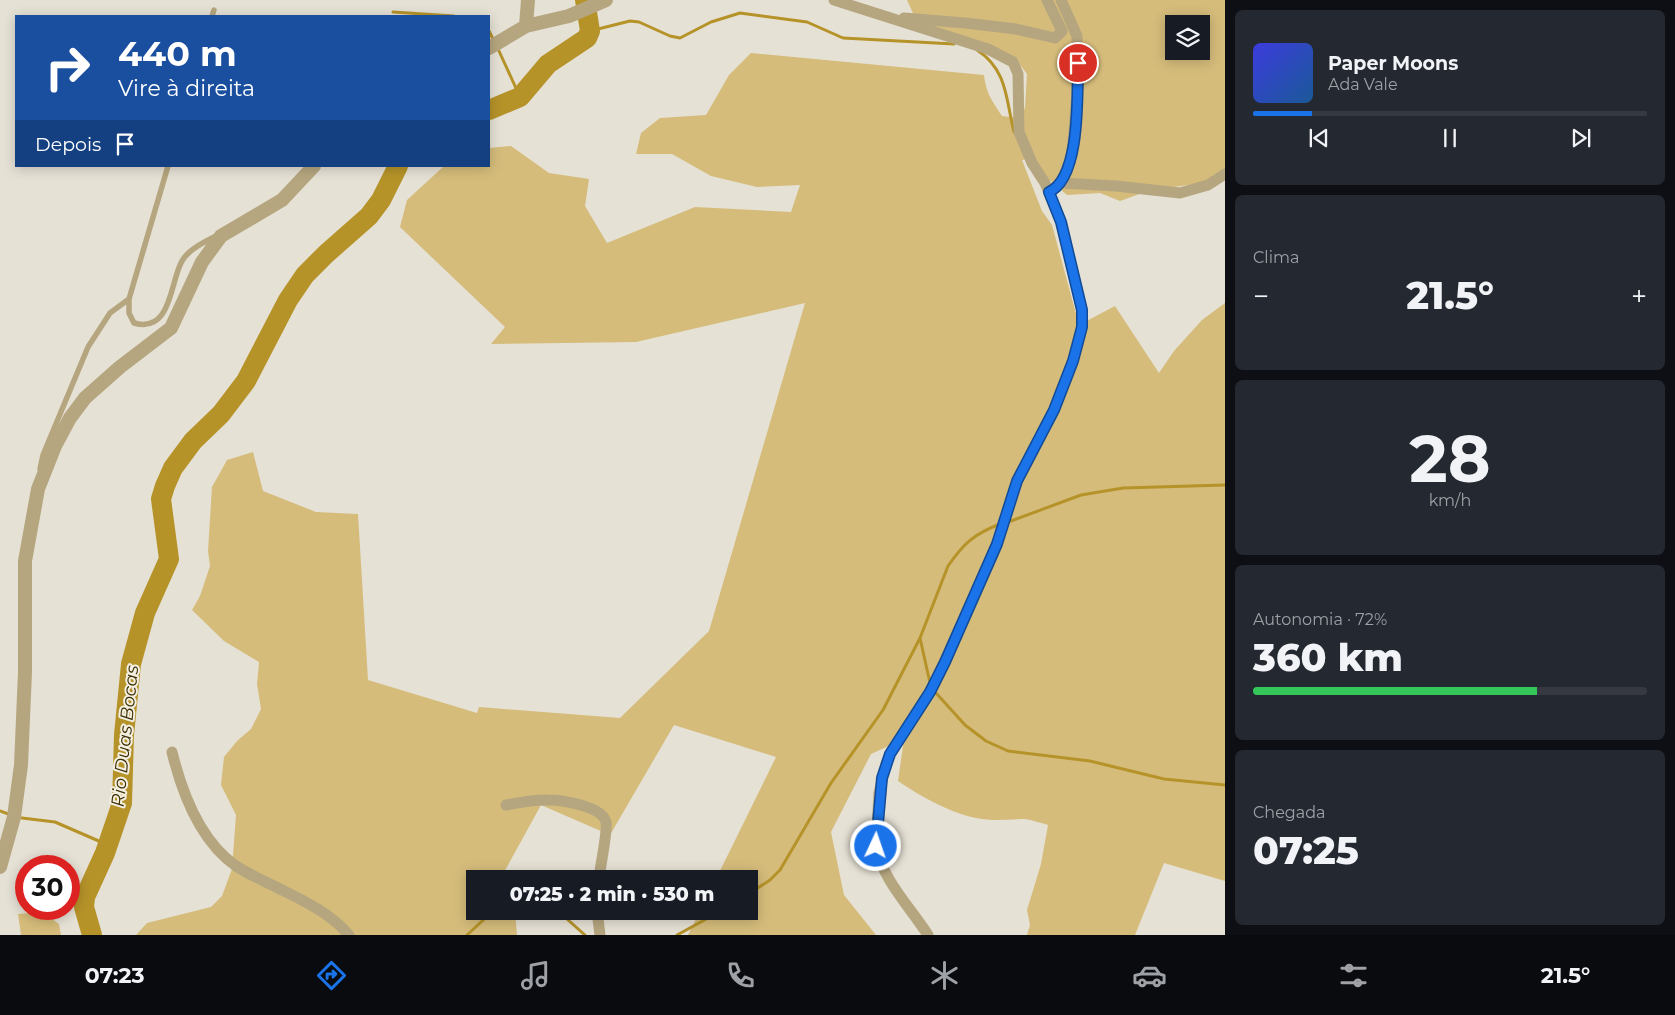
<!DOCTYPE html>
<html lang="pt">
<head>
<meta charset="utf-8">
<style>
  body { margin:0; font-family:Montserrat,sans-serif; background:#242831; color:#f1f3f6; height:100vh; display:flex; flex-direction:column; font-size:19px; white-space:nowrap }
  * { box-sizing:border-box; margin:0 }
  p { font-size:16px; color:#9ea1a6 }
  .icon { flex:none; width:28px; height:28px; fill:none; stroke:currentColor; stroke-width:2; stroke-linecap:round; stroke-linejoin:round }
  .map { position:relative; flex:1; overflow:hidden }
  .details { display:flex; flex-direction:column; gap:10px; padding:10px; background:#0d0f14; width:450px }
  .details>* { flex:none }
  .guide { position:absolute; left:15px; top:15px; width:475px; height:152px; border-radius:0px; box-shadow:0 2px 12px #0003; background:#1a4fa0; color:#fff; overflow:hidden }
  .buttons { position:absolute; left:1165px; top:15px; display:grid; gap:10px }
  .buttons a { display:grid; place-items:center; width:45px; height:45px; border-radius:0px; background:#171b24; box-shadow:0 2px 12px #0003; font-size:25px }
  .speed { position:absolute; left:15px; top:855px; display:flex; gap:10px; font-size:25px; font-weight:700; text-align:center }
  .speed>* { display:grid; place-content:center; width:65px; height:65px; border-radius:50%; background:#171b24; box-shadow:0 2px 12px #0003; line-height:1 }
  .speed .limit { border:8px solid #d22; background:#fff; color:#111 }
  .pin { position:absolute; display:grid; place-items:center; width:42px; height:42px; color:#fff; margin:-21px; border:2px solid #fff; border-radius:50%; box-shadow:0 1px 5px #0007 }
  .me { position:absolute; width:55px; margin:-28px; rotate:3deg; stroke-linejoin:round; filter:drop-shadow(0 0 4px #0008) }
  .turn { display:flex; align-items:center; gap:18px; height:105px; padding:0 20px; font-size:22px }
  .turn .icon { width:65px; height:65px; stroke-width:2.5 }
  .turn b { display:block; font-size:35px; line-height:42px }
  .then { display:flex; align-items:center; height:48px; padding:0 20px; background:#0003; gap:10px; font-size:19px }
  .big { font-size:38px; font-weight:800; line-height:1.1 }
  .details .tile { flex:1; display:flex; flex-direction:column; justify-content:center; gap:8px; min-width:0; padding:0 18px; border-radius:8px; background:#242831 }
  .details .dial { align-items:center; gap:0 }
  .dial b { font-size:65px; line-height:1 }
  .song { display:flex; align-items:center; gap:15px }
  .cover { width:60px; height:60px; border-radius:8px; background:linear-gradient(135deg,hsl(240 70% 55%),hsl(210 70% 35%)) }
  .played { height:5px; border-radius:2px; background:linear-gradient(90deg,#1a73e8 15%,#363941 15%) }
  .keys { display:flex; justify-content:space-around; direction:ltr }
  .heat { display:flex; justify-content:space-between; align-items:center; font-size:28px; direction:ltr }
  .charge { height:8px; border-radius:4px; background:linear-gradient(90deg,#34c759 72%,#363941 0) }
  .trip { position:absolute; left:466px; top:870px; width:292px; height:50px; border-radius:0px; background:#171b24; box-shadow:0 2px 12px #0003; font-weight:800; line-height:50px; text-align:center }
  .dock { display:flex; height:80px; justify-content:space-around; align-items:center; background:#090b0e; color:#9ea1a6 }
  .dock .icon { width:35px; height:35px }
  .dock .selected { color:#1a73e8 }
  .dock b { font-size:22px; color:#f1f3f6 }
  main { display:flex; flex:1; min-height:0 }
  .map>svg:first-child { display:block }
  .green { fill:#d5bc7b; fill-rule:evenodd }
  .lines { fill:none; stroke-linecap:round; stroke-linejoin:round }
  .stream { stroke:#b69329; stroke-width:3 }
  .river { stroke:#b69329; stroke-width:20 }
  .service { stroke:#b5a67f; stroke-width:5.5 }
  .minor { stroke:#b5a67f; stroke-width:11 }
  .tertiary { stroke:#b5a67f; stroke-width:14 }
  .route-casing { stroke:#114b97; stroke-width:12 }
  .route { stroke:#1a73e8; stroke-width:9 }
  .labels { text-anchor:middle; stroke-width:4; stroke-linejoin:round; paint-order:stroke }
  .water-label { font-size:18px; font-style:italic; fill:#3d2e02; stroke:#f3efe2 }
</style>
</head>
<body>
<main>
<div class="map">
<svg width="1225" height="935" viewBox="0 0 1225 935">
  <rect width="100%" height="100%" fill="#e6e1d5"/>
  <!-- green -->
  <path class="green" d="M 907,0 L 1225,0 L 1225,180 L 1151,190 L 1120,201 L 1100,193 L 1067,195 L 1046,177 L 1031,158 L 1022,160 L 1042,211 L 1052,225 L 1079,325 L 1115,306 L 1159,373 L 1174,351 L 1202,320 L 1225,303 L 1225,881 L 1164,863 L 1135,935 L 1027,935 L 1030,925 L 1027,910 L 1041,864 L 1048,825 C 1041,823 1032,820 1025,819 C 1011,819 997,821 982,819 C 954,815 921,797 898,781 L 904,739 L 871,754 L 831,832 L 844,895 L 876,935 L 688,935 L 700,911 L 750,911 L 750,879 L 716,879 L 776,757 L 674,725 L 610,835 L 541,805 L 502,876 L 504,879 L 475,879 L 475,911 L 515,911 L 517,935 L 136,935 L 147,923 L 211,907 L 222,896 L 232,869 L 236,815 L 221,785 L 224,757 L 237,741 L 251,729 L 261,709 L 257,684 L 259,662 L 224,641 L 192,610 L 200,596 L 210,566 L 208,551 L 212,487 L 227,460 L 253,452 L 263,491 L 316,512 L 358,514 L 368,680 L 477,713 L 479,707 L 620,718 L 709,631 L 805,303 L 636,342 L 491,344 L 505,327 L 400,227 L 407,200 L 444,166 L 489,166 L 489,148 L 511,146 L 549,173 L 589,179 L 585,206 L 607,243 L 695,207 L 791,212 L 800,185 L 757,187 L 711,176 L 672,154 L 636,154 L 641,133 L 660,118 L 706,115 L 729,75 L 751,53 L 984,75 C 986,93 992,101 1002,116 L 1019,118 L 1025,108 L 1027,74 L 1014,57 L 916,20 ZM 1174,24 L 1201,24 L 1201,51 L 1174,51 Z
    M 42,912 L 59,924 L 61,935 L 21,935 L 18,914 Z"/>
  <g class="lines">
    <!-- stream -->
    <path class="stream" d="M 393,12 L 454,16
      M 489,31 L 493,39
      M 590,31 L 630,21 L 639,22 L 670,36 L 680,38 L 711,22 L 740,13 L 807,22 L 843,38 L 954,44
      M 977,50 C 1008,70 1006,101 1014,132
      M 499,51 L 520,97
      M 1011,521 L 1081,495 L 1123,488 L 1225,485
      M 920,638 L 930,683
      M 936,693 L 965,725 L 986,741 L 1008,751 L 1090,761 L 1164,779 L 1225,785
      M 0,811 L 11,815
      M 22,818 L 55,822 L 108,845
      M 750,893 L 770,880 L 780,870 L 831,783 L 883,710 L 920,638 L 948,566 C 964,543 974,534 1000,524
      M 558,911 L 585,935
      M 467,935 L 493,911
      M 677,935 L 721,911"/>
    <!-- river -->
    <path class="river" d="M 489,110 L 520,97 L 548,64 L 587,38 L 590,31 L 585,0
      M 92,935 L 84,907 L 85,897 L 105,853 L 122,803 L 124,735 L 131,664 L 145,613 L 169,559 L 161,499 L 165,486 L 173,468 L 193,441 L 221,414 L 246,381 L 288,300 L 305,275 L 326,254 L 369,216 L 381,200 L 398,166"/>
    <!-- service -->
    <path class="service" d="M 212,16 L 214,10
      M 168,166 L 129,299 L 129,313 L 134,323 C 172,334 170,281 182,261 C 188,250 204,242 216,236
      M 40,469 L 43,455 L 88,347 L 110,313 L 129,299"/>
    <!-- minor -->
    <path class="minor" d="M 834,0 L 988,49 L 1013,62 L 1018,74 L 1019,132 L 1032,163 L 1045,183 L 1061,222 L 1082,310 L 1082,327 L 1073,361 L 1054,410 L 1017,481 L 993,555 L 934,684 L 890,754 L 886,764 L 879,793 L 876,846 C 882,879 910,907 928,935
      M 904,18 L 965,23 L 1016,29 L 1055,38 L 1062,31 L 1047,0
      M 1061,183 L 1116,186 L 1180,193 L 1208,185 L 1225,174
      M 1049,191 L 1061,183 L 1072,155 L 1077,92 L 1077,36 L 1061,0
      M 172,752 C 182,793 200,841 236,866 C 250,875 266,882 280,889 C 306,902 330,913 349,935
      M 506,805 C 519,803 534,799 548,800 C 562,800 602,806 606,822 C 608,830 600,867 599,879
      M 597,911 L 600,935"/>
    <!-- tertiary -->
    <path class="tertiary" d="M 526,26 L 528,0
      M 489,48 L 526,26 L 569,16 L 606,0
      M 0,867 L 14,817 L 21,765 L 25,672 L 25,561 L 38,489 L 55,446 L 70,418 L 85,398 L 120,367 L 171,328 L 202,262 L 221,236 L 282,200 L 314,166"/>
  </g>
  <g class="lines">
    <!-- route casing -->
    <g class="route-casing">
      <path id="route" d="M 876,846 L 882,778 L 890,754 L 930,692 L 945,662 L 997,544 L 1017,481 L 1054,410 L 1073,361 L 1082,327 L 1082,310 L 1061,222 L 1049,192 C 1081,178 1077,94 1078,63"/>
    </g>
    <!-- route -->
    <use href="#route" class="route"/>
  </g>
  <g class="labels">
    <!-- water labels -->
    <g class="water-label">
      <text transform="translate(125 736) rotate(-84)" y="6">Rio Duas Bocas</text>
    </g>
  </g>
</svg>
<div class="buttons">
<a><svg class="icon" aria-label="layers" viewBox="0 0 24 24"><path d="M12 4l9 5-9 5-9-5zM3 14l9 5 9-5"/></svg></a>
</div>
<div class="speed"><div class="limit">30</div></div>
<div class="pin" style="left:1078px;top:63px;background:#d93025"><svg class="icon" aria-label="arrive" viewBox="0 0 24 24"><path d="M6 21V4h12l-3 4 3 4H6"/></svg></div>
<svg class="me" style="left:876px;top:846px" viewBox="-20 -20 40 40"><circle r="17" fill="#1a73e8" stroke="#fff" stroke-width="3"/><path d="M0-11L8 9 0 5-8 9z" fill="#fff"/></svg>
<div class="trip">07:25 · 2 min · 530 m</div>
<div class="guide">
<div class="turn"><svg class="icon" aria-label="right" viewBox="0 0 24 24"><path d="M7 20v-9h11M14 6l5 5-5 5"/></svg><div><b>440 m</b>Vire à direita</div></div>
<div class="then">Depois<svg class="icon" aria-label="arrive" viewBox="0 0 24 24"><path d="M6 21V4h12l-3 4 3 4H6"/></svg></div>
</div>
</div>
<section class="details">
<div class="tile">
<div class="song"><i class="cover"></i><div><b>Paper Moons</b><p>Ada Vale</p></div></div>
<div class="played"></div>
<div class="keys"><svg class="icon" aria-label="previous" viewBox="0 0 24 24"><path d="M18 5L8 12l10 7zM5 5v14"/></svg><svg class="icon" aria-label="pause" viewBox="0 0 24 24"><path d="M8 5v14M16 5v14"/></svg><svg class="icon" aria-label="next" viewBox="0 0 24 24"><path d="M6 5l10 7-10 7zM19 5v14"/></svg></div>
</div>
<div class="tile"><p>Clima</p>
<div class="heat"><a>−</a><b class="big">21.5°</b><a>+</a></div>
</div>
<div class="tile dial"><b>28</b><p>km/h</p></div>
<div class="tile"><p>Autonomia · 72%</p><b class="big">360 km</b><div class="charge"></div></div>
<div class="tile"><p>Chegada</p><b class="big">07:25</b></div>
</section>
</main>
<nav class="dock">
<b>07:23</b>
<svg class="icon selected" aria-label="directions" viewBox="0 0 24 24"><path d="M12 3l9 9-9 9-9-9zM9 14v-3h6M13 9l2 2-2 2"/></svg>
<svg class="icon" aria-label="music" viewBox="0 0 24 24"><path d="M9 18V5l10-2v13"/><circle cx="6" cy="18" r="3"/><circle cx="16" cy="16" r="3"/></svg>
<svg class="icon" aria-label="phone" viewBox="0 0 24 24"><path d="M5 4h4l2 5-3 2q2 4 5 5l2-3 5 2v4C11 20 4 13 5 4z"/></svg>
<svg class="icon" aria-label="climate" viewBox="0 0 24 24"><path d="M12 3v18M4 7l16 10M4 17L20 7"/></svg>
<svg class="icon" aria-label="car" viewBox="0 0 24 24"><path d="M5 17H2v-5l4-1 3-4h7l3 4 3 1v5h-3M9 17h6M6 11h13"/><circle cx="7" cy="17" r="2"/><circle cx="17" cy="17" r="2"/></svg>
<svg class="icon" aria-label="filters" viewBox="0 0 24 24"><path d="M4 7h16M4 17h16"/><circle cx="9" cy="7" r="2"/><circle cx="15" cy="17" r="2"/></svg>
<b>21.5°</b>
</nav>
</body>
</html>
